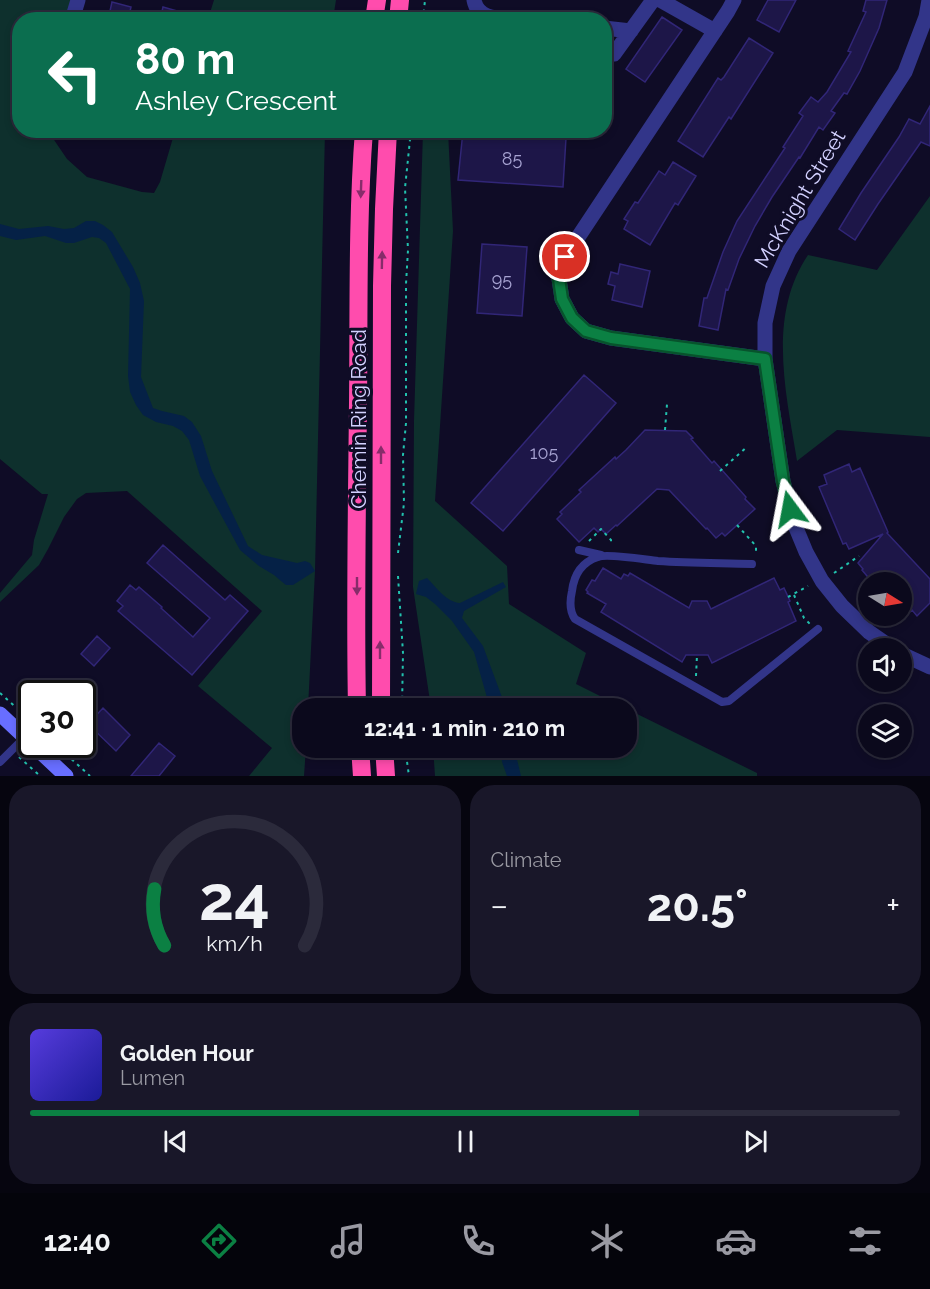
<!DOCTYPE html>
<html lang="en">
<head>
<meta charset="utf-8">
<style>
  body { margin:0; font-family:Raleway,sans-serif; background:#191729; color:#f1f3f6; height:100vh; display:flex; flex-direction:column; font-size:22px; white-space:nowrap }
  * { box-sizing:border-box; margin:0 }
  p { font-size:20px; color:#9a9aa3 }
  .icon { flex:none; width:33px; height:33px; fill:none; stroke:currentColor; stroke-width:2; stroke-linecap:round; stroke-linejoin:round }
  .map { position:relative; height:776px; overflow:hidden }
  .side { display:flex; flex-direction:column; gap:9px; padding:9px; background:#06050f; flex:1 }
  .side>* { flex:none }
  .hud { position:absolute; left:12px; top:12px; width:600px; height:126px; border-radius:24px; box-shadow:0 3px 9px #0003,0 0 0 2px #2b2a3b; background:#0b6e4f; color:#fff; overflow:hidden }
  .needle { width:39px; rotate:101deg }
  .buttons { position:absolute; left:858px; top:572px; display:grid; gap:12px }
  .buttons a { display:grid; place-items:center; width:54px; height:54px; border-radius:50%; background:#0b091c; box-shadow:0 3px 9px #0003,0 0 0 2px #2b2a3b; font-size:30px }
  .speed { position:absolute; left:18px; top:680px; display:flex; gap:12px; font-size:30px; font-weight:700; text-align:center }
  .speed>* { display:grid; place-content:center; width:78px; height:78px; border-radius:50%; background:#0b091c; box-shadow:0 3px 9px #0003,0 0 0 2px #2b2a3b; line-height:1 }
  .speed .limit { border:3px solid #111; border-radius:9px; background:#fff; color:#111 }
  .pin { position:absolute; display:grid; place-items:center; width:51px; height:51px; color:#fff; margin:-26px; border:3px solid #fff; border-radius:50%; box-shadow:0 2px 6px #0007 }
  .me { position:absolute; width:66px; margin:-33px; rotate:347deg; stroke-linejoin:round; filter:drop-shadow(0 0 4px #0008) }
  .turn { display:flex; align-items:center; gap:21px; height:126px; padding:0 24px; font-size:27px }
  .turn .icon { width:78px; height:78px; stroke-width:2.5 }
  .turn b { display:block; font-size:42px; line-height:51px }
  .big { font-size:45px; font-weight:700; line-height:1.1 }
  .side .widget { flex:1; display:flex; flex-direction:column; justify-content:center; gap:9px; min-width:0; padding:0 21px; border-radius:24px; background:#191729 }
  .side .dial { align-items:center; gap:0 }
  .dial svg { height:156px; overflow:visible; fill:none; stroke:#2b2a3b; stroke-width:7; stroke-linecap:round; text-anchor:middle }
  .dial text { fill:#f1f3f6; stroke:none }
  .song { display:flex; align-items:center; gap:18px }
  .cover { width:72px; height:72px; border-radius:9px; background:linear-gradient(135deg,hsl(250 70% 55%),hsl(240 70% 35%)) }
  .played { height:6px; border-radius:3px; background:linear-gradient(90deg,#0b8043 70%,#2b2a3b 70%) }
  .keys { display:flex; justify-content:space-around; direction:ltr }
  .heat { display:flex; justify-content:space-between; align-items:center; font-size:33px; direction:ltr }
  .side .tiles { flex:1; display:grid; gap:9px; grid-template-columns:1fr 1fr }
  .widget:last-child { grid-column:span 2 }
  .trip { position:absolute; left:292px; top:698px; width:345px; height:60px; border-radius:24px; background:#0b091c; box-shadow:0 3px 9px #0003,0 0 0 2px #2b2a3b; font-weight:700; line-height:60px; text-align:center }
  .tabs { display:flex; height:96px; justify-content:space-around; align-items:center; background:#04040b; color:#9a9aa3 }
  .tabs .icon { width:42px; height:42px }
  .tabs .on { color:#0b8043 }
  .tabs b { font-size:27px; color:#f1f3f6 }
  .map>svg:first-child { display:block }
  .green { fill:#0e302d }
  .water { fill:#052146 }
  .building { fill:#1d1648; stroke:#312677; stroke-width:1.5 }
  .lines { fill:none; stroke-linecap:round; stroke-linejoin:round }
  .path { stroke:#22c2ae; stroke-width:2; stroke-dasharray:3 4.5; stroke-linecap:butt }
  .lane { stroke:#323589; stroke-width:8 }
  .street { stroke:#323589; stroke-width:15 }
  .secondary { stroke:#686eff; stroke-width:15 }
  .highway { stroke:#ff4cad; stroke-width:18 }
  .oneway { fill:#872c6a }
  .route-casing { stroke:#07532c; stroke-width:15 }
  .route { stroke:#0b8043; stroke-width:10 }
  .labels { text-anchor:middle; stroke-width:6; stroke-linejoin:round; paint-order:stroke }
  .number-label { font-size:18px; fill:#a6a2d1 }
  .street-label { font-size:21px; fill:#d3d1ff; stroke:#0f0c26 }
</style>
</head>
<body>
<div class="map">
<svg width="930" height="776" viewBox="0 0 930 776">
  <rect width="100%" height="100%" fill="#0f0c26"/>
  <!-- green -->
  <path class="green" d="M 0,0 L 78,0 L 72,19 L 20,20 L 20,130 L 48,131 L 67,159 L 87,177 L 142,192 L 154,193 L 160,182 L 175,131 L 325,131 L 315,571 L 308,708 L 303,708 L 303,747 L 306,747 L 304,776 L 249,776 L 272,748 L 198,686 L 262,611 L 127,491 L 86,493 L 77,499 L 64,517 L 48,549 L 39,565 L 0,602 L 0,593 L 32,555 L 34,540 L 48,494 L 42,494 L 0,459 Z
    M 214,0 L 336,0 L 333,19 L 208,19 Z
    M 423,131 L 448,131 L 453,231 L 435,501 L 507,566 L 509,604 L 586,653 L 576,684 L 624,708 L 431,708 L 413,587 L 414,421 Z
    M 930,196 L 930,437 L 837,430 L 797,461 C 786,393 767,316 808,255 L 877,270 Z
    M 627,709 L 757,773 L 757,776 L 435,776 L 433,747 L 627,747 Z"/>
  <!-- water -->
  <path class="water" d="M 86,221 L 95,221 L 103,225 L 112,232 L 133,267 L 140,283 L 144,301 L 141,377 L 153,408 L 162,411 L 184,416 L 192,422 L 201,436 L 212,471 L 248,546 L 262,555 L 297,563 L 305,561 L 310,563 L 315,571 L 293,585 L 286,585 L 281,581 L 274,575 L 259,566 L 240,550 L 200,476 L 189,440 L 182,431 L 173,426 L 156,422 L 143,415 L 136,405 L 130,392 L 128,376 L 130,289 L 106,243 L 99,238 L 92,237 L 74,243 L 66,243 L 45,236 L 16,240 L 0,236 L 0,224 L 19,229 L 48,226 L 64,229 L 74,228 Z
    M 427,578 C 436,587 446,602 460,603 L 503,582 L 506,587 L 464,611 L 462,618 L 483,646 L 506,708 L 490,708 L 474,652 L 452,621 L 435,604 L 426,597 L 416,594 L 419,581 Z
    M 501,747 L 514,747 L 521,776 L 507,776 L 502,762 Z"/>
  <!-- building -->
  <path class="building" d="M 768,0 L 796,0 L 779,32 L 757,20 Z
    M 866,0 L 887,0 L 879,28 L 860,71 L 847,94 L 844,93 L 831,111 L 835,113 L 823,130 L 819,127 L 800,158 L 799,157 L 772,197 L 755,226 L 739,259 L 728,290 L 726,289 L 718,330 L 699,326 L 704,298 L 707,298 L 723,252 L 737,221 L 785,148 L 783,147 L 803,116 L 799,113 L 811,97 L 818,102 L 827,92 L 851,52 L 848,51 L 866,12 L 863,11 Z
    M 112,2 L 131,7 L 128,20 L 108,20 Z
    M 163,7 L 195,16 L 194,20 L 160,20 Z
    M 662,17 L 682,30 L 645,82 L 626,69 Z
    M 749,38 L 773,53 L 731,119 L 729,117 L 703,157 L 678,141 L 718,78 L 721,80 L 724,77 Z
    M 930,106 L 930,146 L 921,142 L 878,204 L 855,240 L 839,229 L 861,193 L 899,137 L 909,119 L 920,124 Z
    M 463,131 L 566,138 L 563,187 L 458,180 Z
    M 673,162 L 696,176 L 678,205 L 675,203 L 650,245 L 624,229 L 628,221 L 624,219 L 635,202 L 638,203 L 659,171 L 665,175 Z
    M 482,244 L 527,247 L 522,316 L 477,313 Z
    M 620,264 L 650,271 L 642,307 L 612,300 L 615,286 L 608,284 L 611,272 L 618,274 Z
    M 584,375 L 616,403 L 503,531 L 471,503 Z
    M 645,430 L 686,431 L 693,438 L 691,439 L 712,463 L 714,461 L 746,497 L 745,499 L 755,509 L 725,536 L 722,533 L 716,538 L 707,528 L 706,529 L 669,490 L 657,489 L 617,526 L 616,525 L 606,534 L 601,529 L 598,532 L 594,528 L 579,542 L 557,519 L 562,514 L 560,512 L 581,492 L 579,490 L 615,457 L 616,459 L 626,450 Z
    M 849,464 L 852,472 L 860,468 L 888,532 L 887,533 L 930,579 L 930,603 L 917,616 L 912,610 L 902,619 L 902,582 L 872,582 L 862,570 L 863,569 L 858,563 L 883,534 L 849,549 L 846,543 L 843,544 L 819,487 L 827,484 L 824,475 Z
    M 163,545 L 225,600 L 230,595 L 248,611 L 192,675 L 118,611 L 123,606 L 117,601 L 130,585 L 136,590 L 139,587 L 162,607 L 161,608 L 193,637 L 210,618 L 147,563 Z
    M 603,568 L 621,579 L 624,574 L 628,576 L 630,573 L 689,608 L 692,601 L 707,601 L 711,609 L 774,578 L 780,590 L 784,588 L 790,601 L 788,602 L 796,621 L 712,663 L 708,655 L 686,655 L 682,662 L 601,612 L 606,604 L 587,593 L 588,592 L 586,590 L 592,580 L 595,581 Z
    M 97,636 L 110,648 L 94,666 L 81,654 Z
    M 54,679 L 67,693 L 38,693 Z
    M 103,708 L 130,735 L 116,751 L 88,724 Z
    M 159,743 L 175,756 L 159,776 L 131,776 Z"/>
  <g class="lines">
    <!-- path -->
    <path class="path" d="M 423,20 L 425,0
      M 665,430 L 667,404
      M 720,471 L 748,446
      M 737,525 L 756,546 L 756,555
      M 589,541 L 601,529 L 611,540 L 611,545
      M 398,553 L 404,503 L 403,455 L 406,423 L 406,284 L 408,250 L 405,188 L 411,130
      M 834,573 L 859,556
      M 398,576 L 403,653 L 402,708
      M 794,595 L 804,618 L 810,624
      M 788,597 L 808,586
      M 696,676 L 697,655
      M 0,693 L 32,722
      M 55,744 L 90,776
      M 405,747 L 409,776
      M 19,757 L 40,776"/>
    <!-- lane -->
    <path class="lane" d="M 579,550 L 601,555
      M 752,564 C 721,563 689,563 658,561 C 647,560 607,553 598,557 C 582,562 574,575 572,591 C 570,600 569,611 575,619 L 722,702 L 729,701 L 818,629
      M 0,762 L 25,737"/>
    <!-- street -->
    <path class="street" d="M 474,0 C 478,21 501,18 518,20
      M 660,0 L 715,31
      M 734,0 L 728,11 L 565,257 L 559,279 L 562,299 L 572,318 L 586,331 L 611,338 L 765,359
      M 72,20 L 78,0
      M 604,28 L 631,31
      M 614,54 L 653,0
      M 892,648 L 869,632 L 842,606 L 822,581 L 806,552 L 794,523 L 783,481 L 765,359 L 765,323 L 773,286 L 789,251 L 905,72 L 926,17 L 929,0
      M 902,654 L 930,667"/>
    <!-- secondary -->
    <path class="secondary" d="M 0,714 L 32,744
      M 32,744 L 66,776"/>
    <!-- highway -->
    <path class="highway" d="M 374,20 L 377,0
      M 398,20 L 400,0
      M 357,708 C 355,606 357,505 358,403 C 359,313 357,221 364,130
      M 381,708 L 382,286 L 384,209 L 388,130
      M 360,747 L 362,776
      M 384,747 L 386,776"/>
  </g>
  <!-- one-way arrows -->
  <defs><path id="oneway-solid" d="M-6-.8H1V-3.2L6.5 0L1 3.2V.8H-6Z" transform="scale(1.5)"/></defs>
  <g class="oneway">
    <use href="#oneway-solid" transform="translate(361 189) rotate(92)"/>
    <use href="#oneway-solid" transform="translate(382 260) rotate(-89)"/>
    <use href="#oneway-solid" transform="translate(381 455) rotate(-90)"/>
    <use href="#oneway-solid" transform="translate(357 586) rotate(90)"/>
    <use href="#oneway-solid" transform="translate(380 650) rotate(-90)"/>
  </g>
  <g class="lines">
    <!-- route casing -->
    <g class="route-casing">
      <path id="route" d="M 565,257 L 559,279 L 562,299 L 572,318 L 586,331 L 611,338 L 765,359 L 783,481 L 790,509"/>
    </g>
    <!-- route -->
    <use href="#route" class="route"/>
  </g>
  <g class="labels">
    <!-- number labels -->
    <g class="number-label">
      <text x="512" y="165">85</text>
      <text x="502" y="286">95</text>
      <text x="544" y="459">105</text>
    </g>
    <!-- street labels -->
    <g class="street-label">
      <text transform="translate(800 199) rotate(-59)" y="7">McKnight Street</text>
      <text transform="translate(359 419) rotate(-90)" y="7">Chemin Ring Road</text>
    </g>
  </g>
</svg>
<div class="buttons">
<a><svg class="needle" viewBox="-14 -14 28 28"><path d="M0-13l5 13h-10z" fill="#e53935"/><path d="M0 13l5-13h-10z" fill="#9a9aa3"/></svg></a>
<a><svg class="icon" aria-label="sound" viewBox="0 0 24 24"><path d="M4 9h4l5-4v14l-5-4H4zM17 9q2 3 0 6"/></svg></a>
<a><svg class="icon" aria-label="layers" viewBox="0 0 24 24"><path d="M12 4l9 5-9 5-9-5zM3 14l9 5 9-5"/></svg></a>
</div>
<div class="speed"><div class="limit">30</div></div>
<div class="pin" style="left:565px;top:257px;background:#d93025"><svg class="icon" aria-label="arrive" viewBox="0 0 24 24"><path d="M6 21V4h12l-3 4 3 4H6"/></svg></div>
<svg class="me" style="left:790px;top:509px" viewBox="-20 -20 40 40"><path d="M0-17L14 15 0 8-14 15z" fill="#0b8043" stroke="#fff" stroke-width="4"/></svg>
<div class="trip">12:41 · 1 min · 210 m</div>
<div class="hud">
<div class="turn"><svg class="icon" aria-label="left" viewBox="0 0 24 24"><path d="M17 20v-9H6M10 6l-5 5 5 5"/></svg><div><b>80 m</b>Ashley Crescent</div></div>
</div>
</div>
<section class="side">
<div class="tiles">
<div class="widget dial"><svg viewBox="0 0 100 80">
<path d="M14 69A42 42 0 1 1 86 69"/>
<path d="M14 69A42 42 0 0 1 9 40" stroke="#0b8043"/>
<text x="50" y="56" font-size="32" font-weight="700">24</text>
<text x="50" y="72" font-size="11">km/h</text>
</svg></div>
<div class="widget"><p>Climate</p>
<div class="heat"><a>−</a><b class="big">20.5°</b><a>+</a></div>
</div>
<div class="widget">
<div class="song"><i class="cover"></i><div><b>Golden Hour</b><p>Lumen</p></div></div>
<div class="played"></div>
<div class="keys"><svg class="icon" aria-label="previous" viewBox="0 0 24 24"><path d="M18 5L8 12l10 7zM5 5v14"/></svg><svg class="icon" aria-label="pause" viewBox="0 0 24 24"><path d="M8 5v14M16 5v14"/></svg><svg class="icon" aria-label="next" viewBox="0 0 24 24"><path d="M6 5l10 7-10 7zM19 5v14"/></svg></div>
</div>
</div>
</section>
<nav class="tabs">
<b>12:40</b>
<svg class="icon on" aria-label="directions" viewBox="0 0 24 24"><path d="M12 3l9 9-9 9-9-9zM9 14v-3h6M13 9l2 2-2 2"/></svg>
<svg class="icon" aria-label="music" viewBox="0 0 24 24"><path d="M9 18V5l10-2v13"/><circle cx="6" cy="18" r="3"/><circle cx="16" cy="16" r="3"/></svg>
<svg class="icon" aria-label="phone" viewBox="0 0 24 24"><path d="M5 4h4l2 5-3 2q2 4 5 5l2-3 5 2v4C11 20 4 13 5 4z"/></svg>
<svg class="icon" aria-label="climate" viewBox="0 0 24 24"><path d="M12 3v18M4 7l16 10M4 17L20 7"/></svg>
<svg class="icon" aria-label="car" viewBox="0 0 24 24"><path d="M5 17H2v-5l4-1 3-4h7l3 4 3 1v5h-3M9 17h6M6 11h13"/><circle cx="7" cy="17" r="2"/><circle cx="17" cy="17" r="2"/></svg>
<svg class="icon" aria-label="filters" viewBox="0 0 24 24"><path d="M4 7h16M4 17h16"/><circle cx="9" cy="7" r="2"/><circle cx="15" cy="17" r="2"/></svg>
</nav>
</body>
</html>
